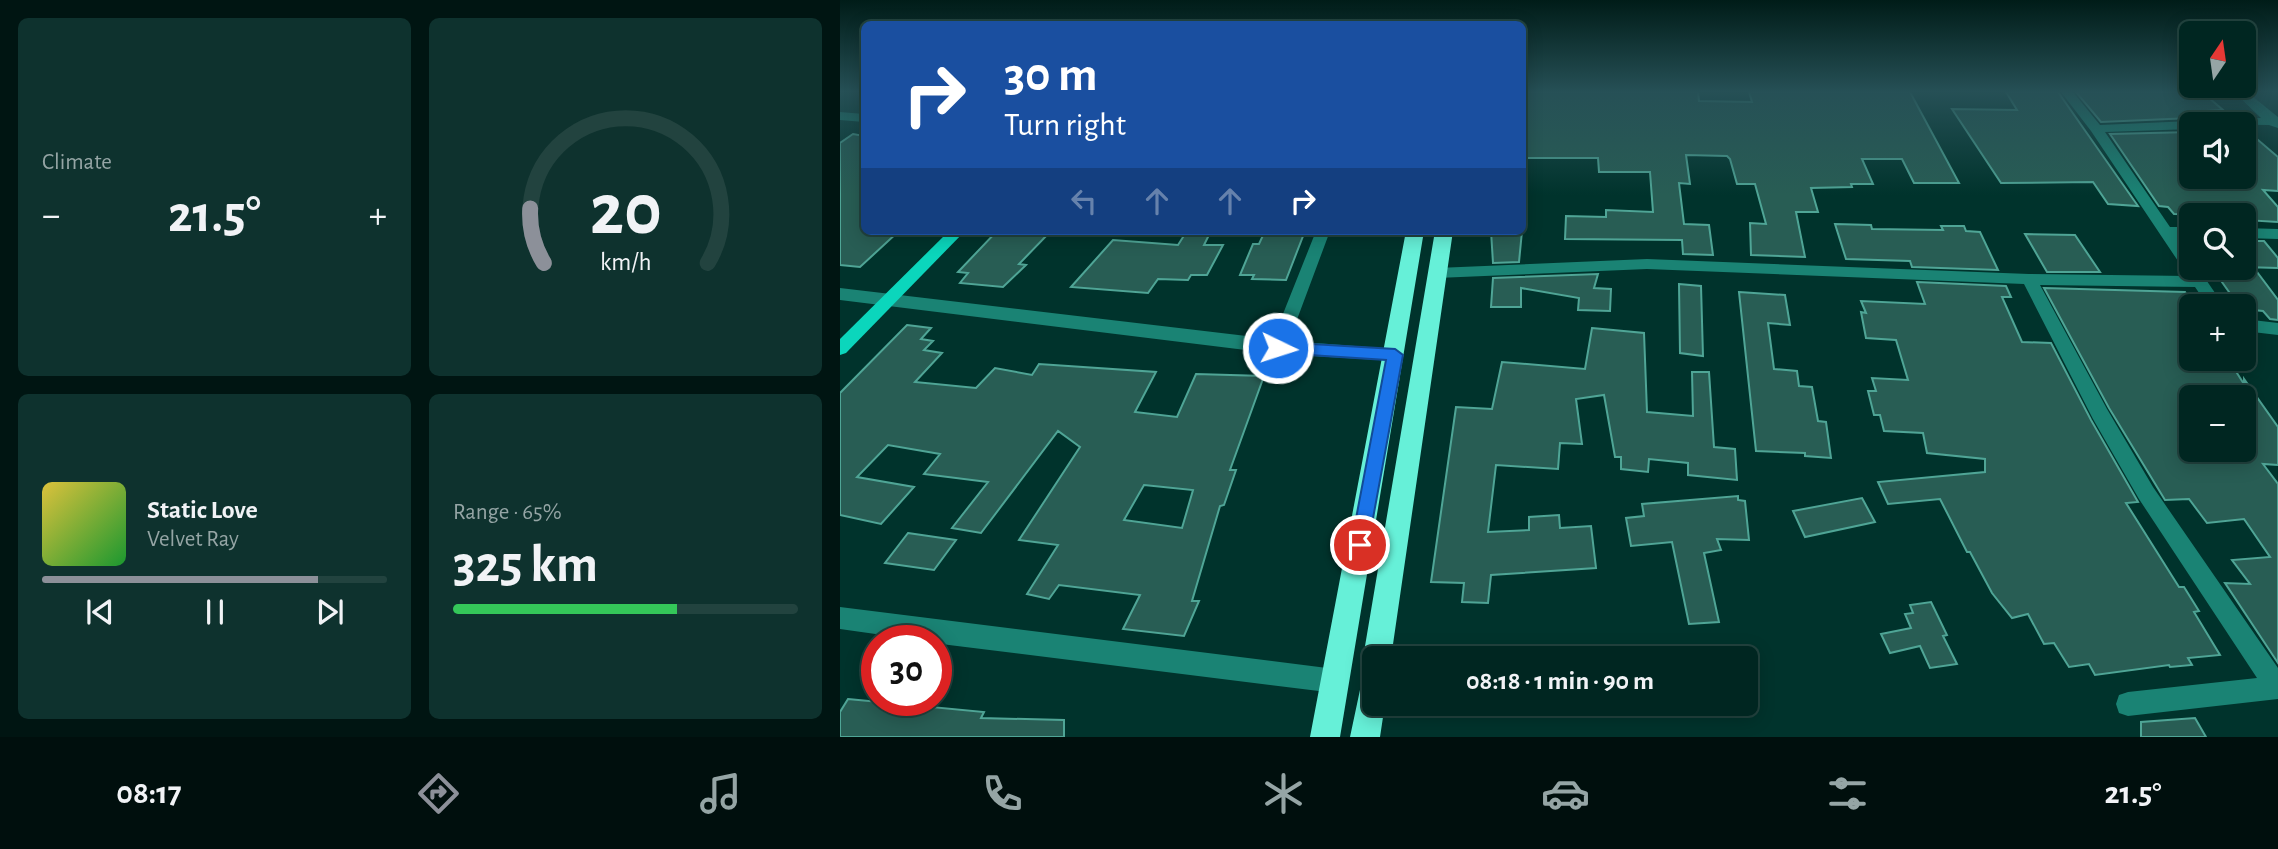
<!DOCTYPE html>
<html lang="en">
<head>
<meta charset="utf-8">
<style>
  body { margin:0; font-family:"Alegreya Sans",sans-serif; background:#0e322e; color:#f1f3f6; height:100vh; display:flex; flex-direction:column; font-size:26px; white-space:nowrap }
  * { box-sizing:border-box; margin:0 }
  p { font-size:23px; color:#95a5a5 }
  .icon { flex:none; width:38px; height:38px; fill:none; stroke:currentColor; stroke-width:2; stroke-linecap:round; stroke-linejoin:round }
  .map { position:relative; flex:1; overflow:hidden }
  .panel { display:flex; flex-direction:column; gap:18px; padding:18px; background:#001512; width:840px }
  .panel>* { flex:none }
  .guide { position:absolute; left:21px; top:21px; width:665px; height:214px; border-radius:10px; box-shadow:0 4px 18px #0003,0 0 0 2px #22433f; background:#1a4fa0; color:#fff; overflow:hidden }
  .needle { width:46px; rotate:13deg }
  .buttons { position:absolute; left:1339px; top:21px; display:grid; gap:14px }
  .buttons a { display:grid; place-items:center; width:77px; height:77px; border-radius:10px; background:#002621; box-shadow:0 4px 18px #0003,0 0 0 2px #22433f; font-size:35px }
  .speed { position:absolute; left:21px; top:625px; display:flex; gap:14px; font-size:35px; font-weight:700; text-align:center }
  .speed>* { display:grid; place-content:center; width:91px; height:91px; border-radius:50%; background:#002621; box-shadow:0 4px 18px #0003,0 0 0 2px #22433f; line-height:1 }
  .speed .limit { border:10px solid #d22; background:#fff; color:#111 }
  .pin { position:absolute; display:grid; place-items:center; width:60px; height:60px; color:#fff; margin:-30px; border:4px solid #fff; border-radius:50%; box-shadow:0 2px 7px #0007 }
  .me { position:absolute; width:77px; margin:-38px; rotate:94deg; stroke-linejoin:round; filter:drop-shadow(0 0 5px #0008) }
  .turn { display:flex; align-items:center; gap:24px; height:147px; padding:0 28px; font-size:32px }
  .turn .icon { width:91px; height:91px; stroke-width:2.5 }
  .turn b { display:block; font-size:49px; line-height:60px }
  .lanes { display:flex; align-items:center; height:66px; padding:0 28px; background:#0003; justify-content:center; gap:35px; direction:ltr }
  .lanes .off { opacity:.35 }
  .big { font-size:52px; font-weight:700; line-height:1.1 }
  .panel .widget { flex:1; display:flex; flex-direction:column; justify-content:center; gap:10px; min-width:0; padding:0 24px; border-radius:10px; background:#0e322e }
  .panel .dial { align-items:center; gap:0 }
  .dial svg { height:182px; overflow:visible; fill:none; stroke:#22433f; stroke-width:7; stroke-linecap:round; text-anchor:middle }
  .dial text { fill:#f1f3f6; stroke:none }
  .song { display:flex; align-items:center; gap:21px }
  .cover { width:84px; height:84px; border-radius:10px; background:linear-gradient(135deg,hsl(50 70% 55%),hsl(130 70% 35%)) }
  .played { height:7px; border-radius:4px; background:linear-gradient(90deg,#8c9099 80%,#22433f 80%) }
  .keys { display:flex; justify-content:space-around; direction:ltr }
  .heat { display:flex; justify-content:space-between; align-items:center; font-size:38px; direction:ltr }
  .charge { height:10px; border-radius:5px; background:linear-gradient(90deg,#34c759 65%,#22433f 0) }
  .panel .tiles { flex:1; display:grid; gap:18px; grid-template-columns:repeat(2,1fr) }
  .trip { position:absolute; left:522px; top:646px; width:396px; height:70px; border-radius:10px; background:#002621; box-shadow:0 4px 18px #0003,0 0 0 2px #22433f; font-weight:700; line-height:70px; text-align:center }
  .dock { display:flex; height:112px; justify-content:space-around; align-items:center; background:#000f0d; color:#95a5a5 }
  .dock .icon { width:49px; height:49px }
  .dock .on { color:#8c9099 }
  .dock b { font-size:32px; color:#f1f3f6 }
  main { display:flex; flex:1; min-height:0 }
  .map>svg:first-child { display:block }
  .building { fill:#285d54; stroke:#4fa596; stroke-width:2; fill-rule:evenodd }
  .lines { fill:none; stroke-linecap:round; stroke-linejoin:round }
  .minor { fill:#1a8374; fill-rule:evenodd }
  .major { fill:#0bd6bc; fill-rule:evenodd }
  .highway { fill:#66f0d8; fill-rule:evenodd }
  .route { fill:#1a73e8; stroke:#114b97; stroke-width:2 }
</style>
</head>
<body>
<main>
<section class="panel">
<div class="tiles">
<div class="widget"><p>Climate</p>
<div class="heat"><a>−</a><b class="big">21.5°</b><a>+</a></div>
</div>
<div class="widget dial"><svg viewBox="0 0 100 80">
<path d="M14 69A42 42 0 1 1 86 69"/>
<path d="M14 69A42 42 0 0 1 8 45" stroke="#8c9099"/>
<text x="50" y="56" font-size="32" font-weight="700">20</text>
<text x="50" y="72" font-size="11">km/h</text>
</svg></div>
<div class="widget">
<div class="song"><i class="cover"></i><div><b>Static Love</b><p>Velvet Ray</p></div></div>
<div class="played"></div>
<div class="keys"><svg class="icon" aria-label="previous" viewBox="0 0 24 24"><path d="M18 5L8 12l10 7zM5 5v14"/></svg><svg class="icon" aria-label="pause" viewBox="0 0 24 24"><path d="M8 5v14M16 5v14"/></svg><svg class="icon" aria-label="next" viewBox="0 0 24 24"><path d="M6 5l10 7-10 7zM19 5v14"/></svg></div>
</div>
<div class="widget"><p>Range · 65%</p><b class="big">325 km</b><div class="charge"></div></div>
</div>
</section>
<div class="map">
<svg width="1438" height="737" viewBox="0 0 1438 737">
  <rect width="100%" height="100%" fill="#00332c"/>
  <!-- building -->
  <path class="building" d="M 682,92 L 858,92 L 859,101 L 912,102 L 909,92 L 1070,92 L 1119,183 L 1074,183 L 1062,159 L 1022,159 L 1033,184 L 1011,184 L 1012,187 L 971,188 L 978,212 L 956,212 L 965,257 L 911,255 L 910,223 L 926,224 L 915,184 L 897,184 L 890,159 L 887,156 L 846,155 L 850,184 L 839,183 L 844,224 L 869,225 L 873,255 L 843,254 L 842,240 L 725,239 L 726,216 L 766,217 L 766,210 L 813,212 L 810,172 L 759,172 L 758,158 L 682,158 Z
    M 1166,92 L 1218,92 L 1298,206 L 1268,204 L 1253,182 L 1161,183 L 1112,109 L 1177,110 Z
    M 1236,92 L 1362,92 L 1383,110 L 1351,112 L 1351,118 L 1261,122 Z
    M 1404,128 L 1438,157 L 1438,191 L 1423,190 L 1438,207 L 1438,222 L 1406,220 L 1410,226 L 1404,226 L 1404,215 L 1334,214 L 1328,207 L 1319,206 L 1270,134 L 1351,132 L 1351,177 L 1404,177 Z
    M 13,134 L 24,136 L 24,231 L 59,231 L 20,267 L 0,265 L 0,143 Z
    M 995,224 L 1031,225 L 1032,229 L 1103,230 L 1101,226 L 1124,226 L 1126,231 L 1140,232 L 1158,270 L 1072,267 L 1070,261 L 1006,259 Z
    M 157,231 L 211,231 L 179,264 L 186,265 L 163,287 L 120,283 L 128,273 L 118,272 Z
    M 425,231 L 465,231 L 446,280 L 412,279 L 414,275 L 400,275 L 413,244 L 419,244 Z
    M 651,231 L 682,231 L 679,262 L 653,263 Z
    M 345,234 L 369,235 L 364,245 L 383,245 L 367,275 L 351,275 L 348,280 L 318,279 L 308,293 L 231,287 L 273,240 L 338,245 Z
    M 1185,234 L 1235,235 L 1260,272 L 1207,272 Z
    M 1404,241 L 1424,241 L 1438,258 L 1438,268 L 1404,267 Z
    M 1372,268 L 1414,268 L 1438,300 L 1438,320 L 1430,319 L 1423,311 L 1404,309 L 1404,306 L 1399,306 Z
    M 758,274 L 754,288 L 771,289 L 770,311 L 738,310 L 739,298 L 681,288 L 681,307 L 651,307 L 653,278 Z
    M 1077,282 L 1166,286 L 1171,297 L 1162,297 L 1182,342 L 1211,343 L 1251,420 L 1298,502 L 1286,503 L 1339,587 L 1344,587 L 1359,611 L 1354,612 L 1380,655 L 1348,658 L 1352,665 L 1330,667 L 1329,665 L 1255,675 L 1249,664 L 1229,667 L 1214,643 L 1204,644 L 1188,614 L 1172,618 L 1152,593 L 1130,552 L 1127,552 L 1100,499 L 1048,504 L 1038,482 L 1145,472 L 1145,459 L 1087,453 L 1083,433 L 1044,431 L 1040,415 L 1034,415 L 1028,391 L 1036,391 L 1032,378 L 1068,380 L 1056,340 L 1026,338 L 1021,312 L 1026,313 L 1021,301 L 1085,304 Z
    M 839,284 L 861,286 L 863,356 L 840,353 Z
    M 1204,288 L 1345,292 L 1351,301 L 1351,359 L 1388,359 L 1404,384 L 1404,379 L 1438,427 L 1438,465 L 1423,464 L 1438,484 L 1438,663 L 1385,583 L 1410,584 L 1392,560 L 1430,557 L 1404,519 L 1367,523 L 1349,499 L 1325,500 L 1269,408 ZM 1339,397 L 1404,397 L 1404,450 L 1351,450 L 1351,415 Z
    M 899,292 L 945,295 L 950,325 L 928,323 L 934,369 L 957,371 L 959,386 L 972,387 L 978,421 L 986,422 L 991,458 L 965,456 L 965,453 L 916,451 Z
    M 67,325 L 91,328 L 81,339 L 93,341 L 84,350 L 102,353 L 75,382 L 136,388 L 155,368 L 192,375 L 199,364 L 316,372 L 295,412 L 337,417 L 356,374 L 424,376 L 390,470 L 396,470 L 384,505 L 380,506 L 352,601 L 359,601 L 344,636 L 283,629 L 300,595 L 219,585 L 209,599 L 187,594 L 218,545 L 179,540 L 240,447 L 218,431 L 141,533 L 112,528 L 148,482 L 84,474 L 100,454 L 48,445 L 17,477 L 74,487 L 41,524 L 0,515 L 0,393 ZM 304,485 L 353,490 L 342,528 L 284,520 Z
    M 752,328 L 804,333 L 807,412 L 853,416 L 852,372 L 869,372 L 874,447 L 895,449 L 897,480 L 848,475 L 848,463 L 809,459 L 808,472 L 781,469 L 781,457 L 775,457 L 764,395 L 736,399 L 742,444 L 720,443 L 718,469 L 656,465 L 648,532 L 689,530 L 689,517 L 719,515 L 720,528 L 751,526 L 756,568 L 651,575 L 648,603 L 622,602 L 624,583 L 591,582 L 616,407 L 652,409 L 662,362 L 745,369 Z
    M 898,496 L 898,500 L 905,501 L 909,540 L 877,539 L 881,550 L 864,553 L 879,622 L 849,624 L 832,542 L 791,546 L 786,518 L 804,516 L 802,504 Z
    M 1022,498 L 1035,522 L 965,537 L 953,511 Z
    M 68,533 L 116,540 L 94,570 L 45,563 Z
    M 1091,602 L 1107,635 L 1103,636 L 1117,664 L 1090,668 L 1080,646 L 1050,653 L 1041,634 L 1071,628 L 1065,614 L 1073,613 L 1070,605 Z
    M 8,699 L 144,712 L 141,718 L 224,720 L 224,737 L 0,737 L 0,712 Z
    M 1355,718 L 1366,737 L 1301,737 L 1301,722 Z"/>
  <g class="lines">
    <!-- minor -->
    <path class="minor" d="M 1221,92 L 1233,92 L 1260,125 L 1351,121 L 1357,124 L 1351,124 L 1351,129 L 1265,132 L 1330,227 L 1351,227 L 1351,237 L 1337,237 L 1351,257 L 1351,268 L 1358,268 L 1384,306 L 1368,306 L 1355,287 L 1200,285 L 1267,409 L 1313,487 L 1438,668 L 1438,699 L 1288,716 L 1279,713 L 1276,704 L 1279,695 L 1288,692 L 1417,678 L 1299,499 L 1253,419 L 1184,284 L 807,269 L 597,278 L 589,273 L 597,268 L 807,259 L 1189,274 L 1348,276 L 1251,131 Z
      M 1394,92 L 1407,92 L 1438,117 L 1438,128 L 1429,125 L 1359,124 L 1365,120 L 1421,118 Z
      M 0,112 L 24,114 L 24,122 L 0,120 Z
      M 1404,228 L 1438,229 L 1438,239 L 1404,238 Z
      M 476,231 L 490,231 L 449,341 L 555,349 L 561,350 L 564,355 L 561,360 L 555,361 L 438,354 L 0,300 L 0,288 L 433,339 Z
      M 1404,319 L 1438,323 L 1438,335 L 1404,331 Z
      M 0,607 L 495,669 L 503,673 L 507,681 L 503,689 L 495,693 L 109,645 L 96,643 L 96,640 L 78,640 L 0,629 Z"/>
    <!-- major -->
    <path class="major" d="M 109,231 L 125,231 L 6,353 L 0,355 L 0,339 Z"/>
    <!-- highway -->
    <path class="highway" d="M 566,231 L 584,231 L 500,737 L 470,737 Z
      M 595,231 L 613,231 L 551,658 L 534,658 L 534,704 L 545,704 L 540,737 L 510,737 L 524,671 L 529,669 L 523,658 Z"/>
  </g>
  <!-- sky -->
  <linearGradient id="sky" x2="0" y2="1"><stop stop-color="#001c18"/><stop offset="0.47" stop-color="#265056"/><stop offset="1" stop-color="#265056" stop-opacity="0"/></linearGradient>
  <rect width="1438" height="195" fill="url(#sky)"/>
  <!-- route -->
  <path class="route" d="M 438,342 L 555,349 L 563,355 L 527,551 L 520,554 L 513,551 L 511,545 L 546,360 L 438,353 L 430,348 Z"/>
</svg>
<div class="buttons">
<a><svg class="needle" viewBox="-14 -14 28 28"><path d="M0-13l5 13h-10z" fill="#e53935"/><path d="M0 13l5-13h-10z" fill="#95a5a5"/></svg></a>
<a><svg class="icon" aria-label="sound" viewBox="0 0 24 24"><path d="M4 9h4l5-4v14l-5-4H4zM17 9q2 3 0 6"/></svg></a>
<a><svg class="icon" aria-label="search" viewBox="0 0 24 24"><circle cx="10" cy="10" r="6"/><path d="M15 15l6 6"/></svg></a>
<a>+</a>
<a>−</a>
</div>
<div class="speed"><div class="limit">30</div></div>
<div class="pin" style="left:520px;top:545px;background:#d93025"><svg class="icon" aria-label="arrive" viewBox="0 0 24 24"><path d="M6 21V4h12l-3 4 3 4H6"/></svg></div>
<svg class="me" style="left:438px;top:348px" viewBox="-20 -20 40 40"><circle r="17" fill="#1a73e8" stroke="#fff" stroke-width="3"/><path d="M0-11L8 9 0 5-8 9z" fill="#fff"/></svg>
<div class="trip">08:18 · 1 min · 90 m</div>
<div class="guide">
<div class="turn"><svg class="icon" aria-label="right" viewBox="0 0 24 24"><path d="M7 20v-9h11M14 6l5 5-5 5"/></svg><div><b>30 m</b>Turn right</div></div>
<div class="lanes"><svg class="icon off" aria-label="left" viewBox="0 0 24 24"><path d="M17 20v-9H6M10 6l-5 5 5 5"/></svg><svg class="icon off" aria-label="ahead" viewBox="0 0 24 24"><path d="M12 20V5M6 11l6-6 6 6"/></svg><svg class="icon off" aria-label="ahead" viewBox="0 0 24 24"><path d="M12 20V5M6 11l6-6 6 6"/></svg><svg class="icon" aria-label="right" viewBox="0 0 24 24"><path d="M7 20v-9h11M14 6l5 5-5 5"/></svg></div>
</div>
</div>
</main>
<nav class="dock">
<b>08:17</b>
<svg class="icon on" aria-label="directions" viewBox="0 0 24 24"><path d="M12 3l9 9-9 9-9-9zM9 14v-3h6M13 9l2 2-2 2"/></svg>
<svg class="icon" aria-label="music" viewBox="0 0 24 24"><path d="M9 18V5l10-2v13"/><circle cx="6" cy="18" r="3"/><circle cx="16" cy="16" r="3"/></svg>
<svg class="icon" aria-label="phone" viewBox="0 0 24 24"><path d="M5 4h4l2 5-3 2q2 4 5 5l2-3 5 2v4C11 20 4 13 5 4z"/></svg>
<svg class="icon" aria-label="climate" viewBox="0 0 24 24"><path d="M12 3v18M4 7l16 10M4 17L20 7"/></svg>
<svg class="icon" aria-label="car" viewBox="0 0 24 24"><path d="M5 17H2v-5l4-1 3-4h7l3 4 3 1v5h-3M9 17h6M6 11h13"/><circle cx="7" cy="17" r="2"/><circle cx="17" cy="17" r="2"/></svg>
<svg class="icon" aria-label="filters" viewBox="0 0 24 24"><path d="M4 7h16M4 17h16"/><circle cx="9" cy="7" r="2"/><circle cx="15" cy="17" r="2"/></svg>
<b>21.5°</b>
</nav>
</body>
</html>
